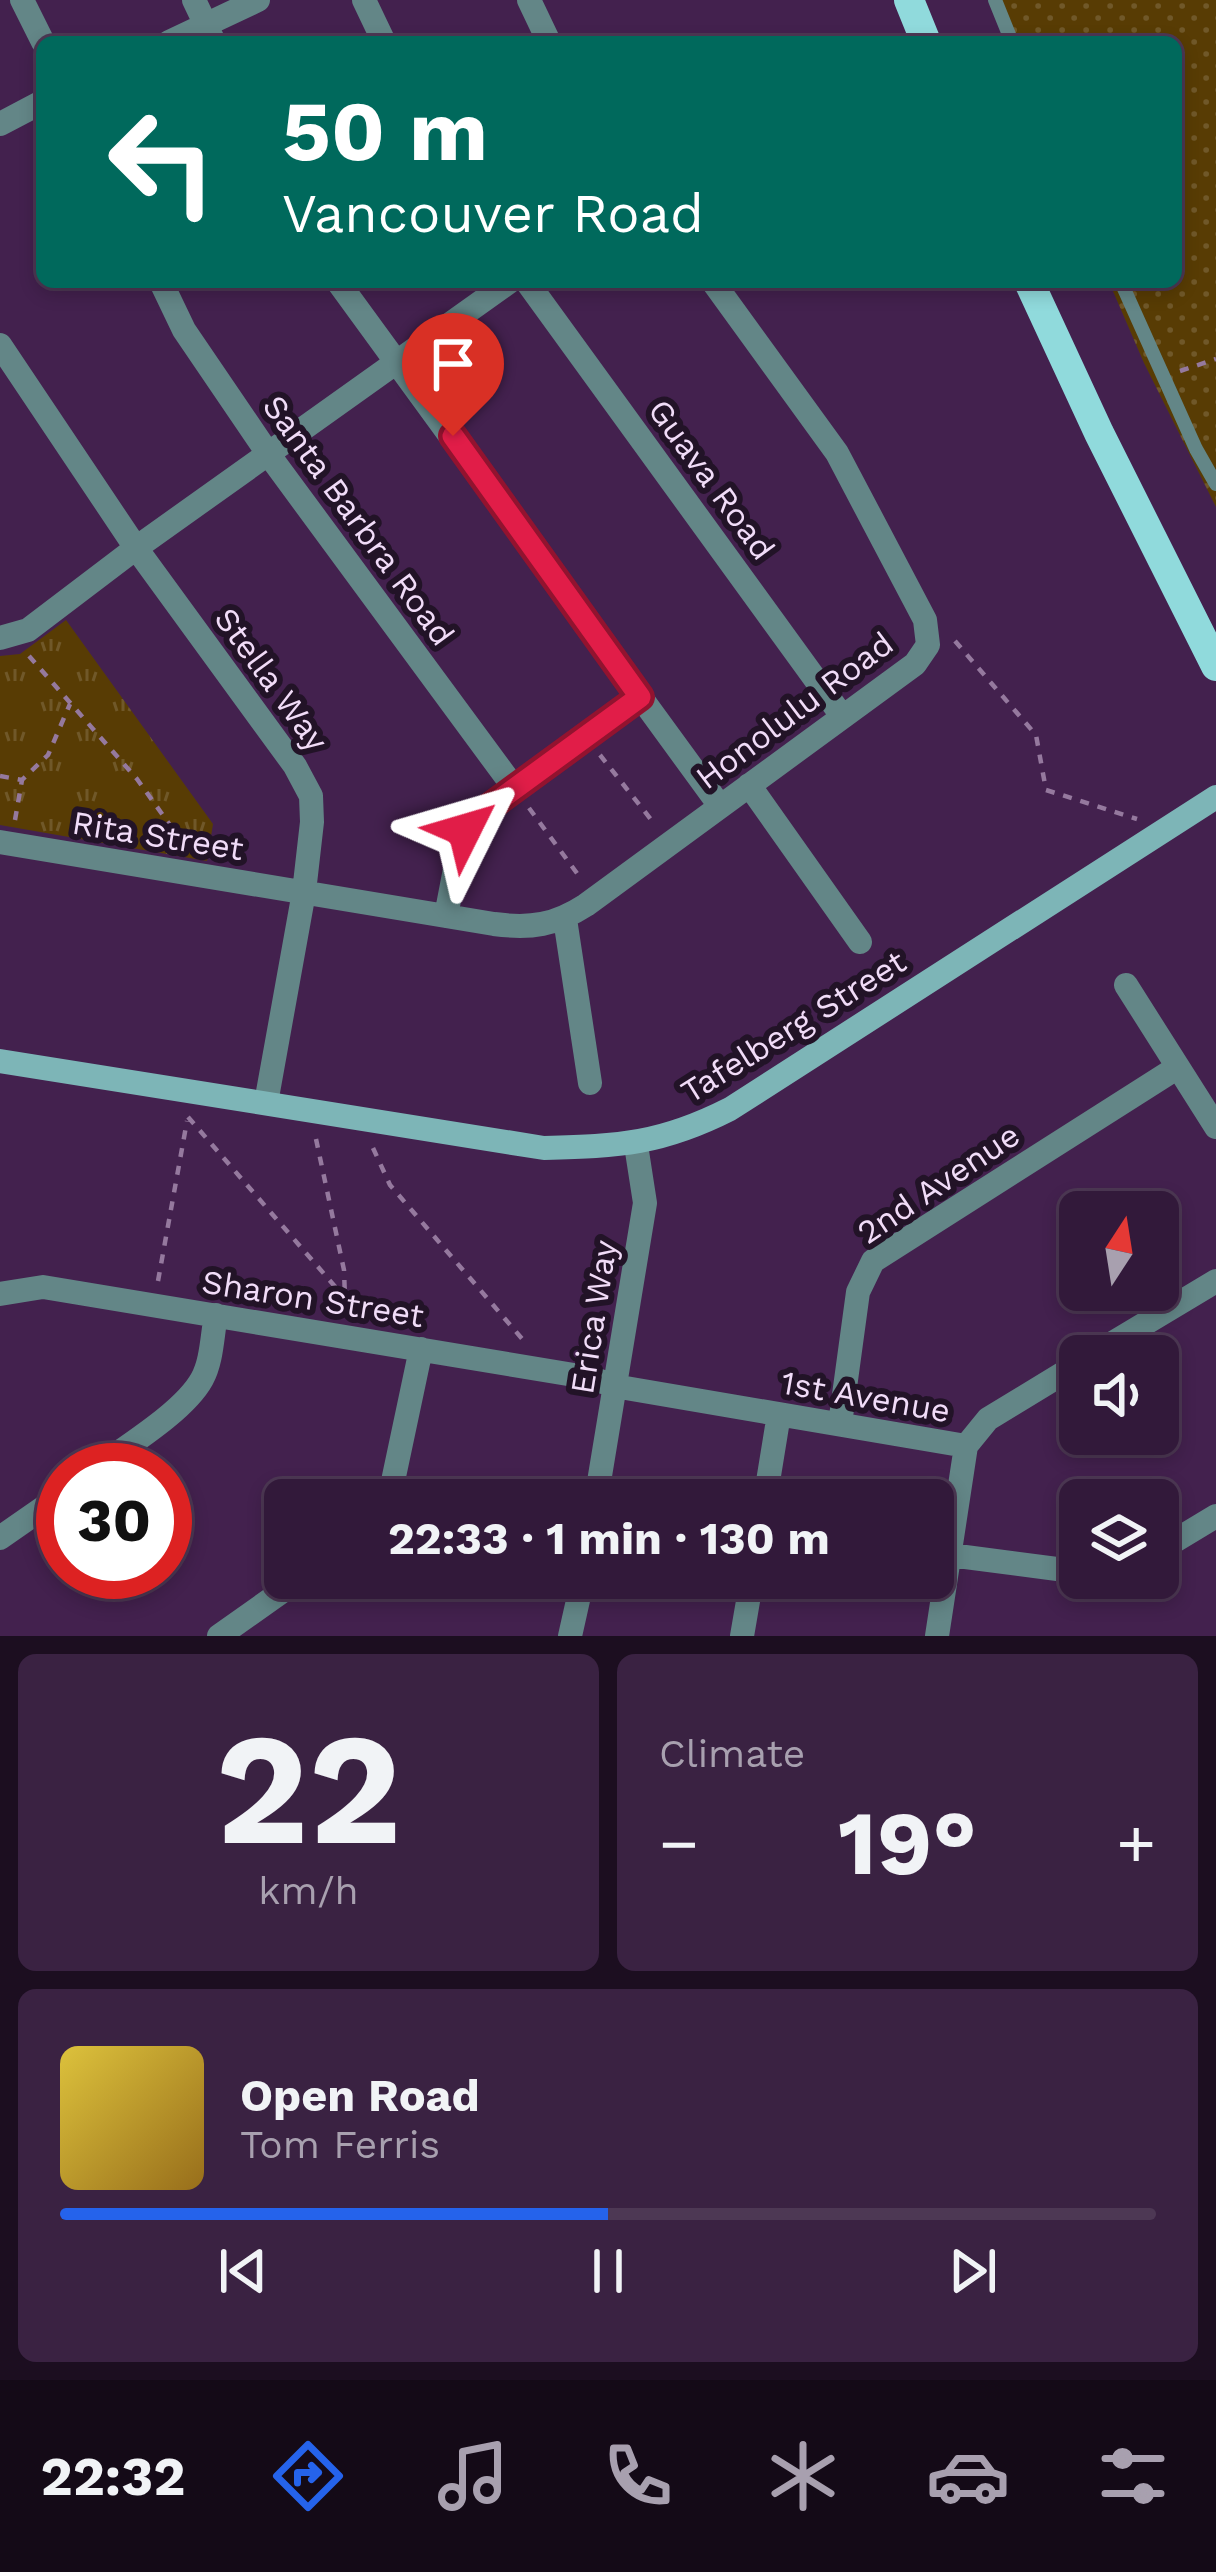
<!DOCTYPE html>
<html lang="en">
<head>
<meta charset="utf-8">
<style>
  body { margin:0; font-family:"Work Sans",sans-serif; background:#3a2242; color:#f1f3f6; height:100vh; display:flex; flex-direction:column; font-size:45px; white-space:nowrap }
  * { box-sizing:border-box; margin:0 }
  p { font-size:39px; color:#a8a0af }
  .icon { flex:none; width:66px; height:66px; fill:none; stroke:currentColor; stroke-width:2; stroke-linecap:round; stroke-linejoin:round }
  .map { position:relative; height:1636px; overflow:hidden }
  .sheet { display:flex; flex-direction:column; gap:18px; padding:18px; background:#1c0e20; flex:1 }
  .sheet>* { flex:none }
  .top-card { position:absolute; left:36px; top:36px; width:1146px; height:252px; border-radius:18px; box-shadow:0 6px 18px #0003,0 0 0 3px #4d3854; background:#00695c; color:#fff; overflow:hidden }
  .needle { width:78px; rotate:12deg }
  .fabs { position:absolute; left:1059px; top:1191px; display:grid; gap:24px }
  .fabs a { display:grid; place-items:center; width:120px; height:120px; border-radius:18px; background:#32193a; box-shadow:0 6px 18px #0003,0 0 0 3px #4d3854; font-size:60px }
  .speed { position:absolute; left:36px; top:1443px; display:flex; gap:24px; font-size:60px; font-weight:700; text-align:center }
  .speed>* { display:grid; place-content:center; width:156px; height:156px; border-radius:50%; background:#32193a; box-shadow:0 6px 18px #0003,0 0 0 3px #4d3854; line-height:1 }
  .speed .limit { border:18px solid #d22; background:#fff; color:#111 }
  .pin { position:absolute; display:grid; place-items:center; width:102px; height:102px; color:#fff; margin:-123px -51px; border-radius:50% 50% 50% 0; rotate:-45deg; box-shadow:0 0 12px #0007 }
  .pin .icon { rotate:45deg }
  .me { position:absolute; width:132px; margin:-66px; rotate:50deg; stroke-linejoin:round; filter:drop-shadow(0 0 9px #0008) }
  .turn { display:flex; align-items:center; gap:42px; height:252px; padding:0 48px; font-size:54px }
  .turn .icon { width:156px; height:156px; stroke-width:2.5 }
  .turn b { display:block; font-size:84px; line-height:102px }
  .big { font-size:90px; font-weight:700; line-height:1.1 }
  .sheet .card { flex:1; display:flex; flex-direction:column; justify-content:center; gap:18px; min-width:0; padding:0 42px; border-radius:18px; background:#3a2242 }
  .sheet .dial { align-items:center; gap:0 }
  .dial b { font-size:156px; line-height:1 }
  .song { display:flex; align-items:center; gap:36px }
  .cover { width:144px; height:144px; border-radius:18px; background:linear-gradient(135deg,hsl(50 70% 55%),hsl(40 70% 35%)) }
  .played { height:12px; border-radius:6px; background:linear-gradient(90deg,#2563eb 50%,#4d3854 50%) }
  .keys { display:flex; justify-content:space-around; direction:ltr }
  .heat { display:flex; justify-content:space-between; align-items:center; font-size:66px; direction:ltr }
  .sheet .tiles { flex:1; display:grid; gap:18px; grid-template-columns:1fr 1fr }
  .card:last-child { grid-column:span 2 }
  .trip { position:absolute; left:264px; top:1479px; width:690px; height:120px; border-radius:18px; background:#32193a; box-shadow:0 6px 18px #0003,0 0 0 3px #4d3854; font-weight:700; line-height:120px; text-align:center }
  .tab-bar { display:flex; height:192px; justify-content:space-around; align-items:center; background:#140a17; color:#a8a0af }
  .tab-bar .icon { width:84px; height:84px }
  .tab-bar .active { color:#2563eb }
  .tab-bar b { font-size:54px; color:#f1f3f6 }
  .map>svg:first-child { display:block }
  .grass { fill:url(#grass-dots) }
  .park { fill:url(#park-tufts) }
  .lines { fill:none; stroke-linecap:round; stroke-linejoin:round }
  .path { stroke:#95799e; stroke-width:4.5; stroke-dasharray:9 9; stroke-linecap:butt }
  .lane { stroke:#638687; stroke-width:14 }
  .street { stroke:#638687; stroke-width:24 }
  .secondary { stroke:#7db5b7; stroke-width:24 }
  .primary { stroke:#90dadc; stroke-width:30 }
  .route-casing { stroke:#92132f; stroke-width:30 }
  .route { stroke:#e11d48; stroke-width:21 }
  .labels { text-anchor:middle; stroke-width:12; stroke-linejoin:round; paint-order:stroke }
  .street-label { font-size:33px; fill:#f1dcf8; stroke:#221327 }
</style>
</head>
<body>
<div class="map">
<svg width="1216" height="1636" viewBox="0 0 1216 1636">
  <defs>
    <pattern id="grass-dots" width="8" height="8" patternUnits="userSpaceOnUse" patternTransform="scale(3)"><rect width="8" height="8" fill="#583c04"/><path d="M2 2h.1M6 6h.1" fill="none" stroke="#705829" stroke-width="1.8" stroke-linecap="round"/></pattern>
    <pattern id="park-tufts" width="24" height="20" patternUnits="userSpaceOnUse" patternTransform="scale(3)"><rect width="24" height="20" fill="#583c04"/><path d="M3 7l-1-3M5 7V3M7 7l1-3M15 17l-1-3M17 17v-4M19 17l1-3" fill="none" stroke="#705829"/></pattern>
  </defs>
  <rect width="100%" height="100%" fill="#43214e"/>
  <!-- grass -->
  <path class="grass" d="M 990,0 L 1216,0 L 1216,507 L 1144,363 L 1109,282 L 1176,282 L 1176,42 L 1008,42 Z"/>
  <!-- park -->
  <path class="park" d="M 66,620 L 213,824 L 207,861 L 0,825 L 0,656 L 20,654 Z"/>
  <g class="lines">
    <!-- path -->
    <path class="path" d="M 1180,371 L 1216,359
      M 955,641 L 1036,735 L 1046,790 L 1137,819
      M 29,656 L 137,779 L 185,846
      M 600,755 L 653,822
      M 0,776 L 22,780
      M 529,808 L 579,876
      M 15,820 L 22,780 L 48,755 L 70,704
      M 188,1117 L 345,1298 L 346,1310
      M 316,1139 L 344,1270 L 345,1298
      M 373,1148 L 390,1185 L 524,1341
      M 158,1281 L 187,1121"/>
    <!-- lane -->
    <path class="lane" d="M 995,0 L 1012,42
      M 1121,282 L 1196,449 L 1216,484"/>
    <!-- street -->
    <path class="street" d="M 22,0 L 43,42
      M 194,0 L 214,42
      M 364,0 L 384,42
      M 529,0 L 549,42
      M 169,42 L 258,0
      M 0,124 L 42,102
      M 161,282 L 184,330 L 269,455 L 515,789
      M 338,282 L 720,806
      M 527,282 L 842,716
      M 0,345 L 136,548 L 295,766 L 311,796 L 312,822 L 304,892 L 266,1103
      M 0,638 L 28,630 L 136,548 L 509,282
      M 749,785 L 860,942
      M 0,842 L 494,924 C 531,929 555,925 586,905 L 915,664 L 928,645 L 925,620 L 837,453 L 713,282
      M 446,916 L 460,843 L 472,821 L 641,697
      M 565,919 L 590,1083
      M 1126,985 L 1216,1127
      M 0,1294 L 43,1287 L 592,1378 L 614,1386 L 966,1446 L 988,1419 L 1080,1363
      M 1091,1356 L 1216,1281
      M 840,1424 L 858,1292 L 873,1261 L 1178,1067
      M 94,1470 C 125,1447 184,1412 202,1379 C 212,1361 212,1336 216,1315
      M 389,1500 L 421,1349
      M 596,1500 L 645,1203 L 636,1145
      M 765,1500 L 779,1414
      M 0,1538 L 63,1494
      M 1158,1551 L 1216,1516
      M 950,1555 L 1080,1572
      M 219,1636 L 301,1578
      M 570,1636 L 583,1578
      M 742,1636 L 752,1578
      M 937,1636 L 966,1446"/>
    <!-- secondary -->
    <path class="secondary" d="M 0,1061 L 544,1148 C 620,1146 661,1144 730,1109 L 1216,797"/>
    <!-- primary -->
    <path class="primary" d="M 909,0 L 926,42
      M 1029,282 L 1099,433 L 1216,666"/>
  </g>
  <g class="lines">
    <!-- route casing -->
    <g class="route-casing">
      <path id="route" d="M 453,436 L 640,697 L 480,814 L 465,830"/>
    </g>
    <!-- route -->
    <use href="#route" class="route"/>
  </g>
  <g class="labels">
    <!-- street labels -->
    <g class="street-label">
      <text transform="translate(712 479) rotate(54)" y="12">Guava Road</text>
      <text transform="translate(359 520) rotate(54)" y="12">Santa Barbra Road</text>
      <text transform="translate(272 679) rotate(54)" y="12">Stella Way</text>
      <text transform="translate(794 710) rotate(-37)" y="12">Honolulu Road</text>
      <text transform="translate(158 835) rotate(9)" y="12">Rita Street</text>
      <text transform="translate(793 1026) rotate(-32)" y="12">Tafelberg Street</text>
      <text transform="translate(938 1183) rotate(-34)" y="12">2nd Avenue</text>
      <text transform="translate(313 1298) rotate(9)" y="12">Sharon Street</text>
      <text transform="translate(593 1317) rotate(-81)" y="12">Erica Way</text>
      <text transform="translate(866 1396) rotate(10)" y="12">1st Avenue</text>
    </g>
  </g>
</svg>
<div class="fabs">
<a><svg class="needle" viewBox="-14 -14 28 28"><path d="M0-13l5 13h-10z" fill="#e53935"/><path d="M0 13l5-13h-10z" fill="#a8a0af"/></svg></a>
<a><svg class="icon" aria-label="sound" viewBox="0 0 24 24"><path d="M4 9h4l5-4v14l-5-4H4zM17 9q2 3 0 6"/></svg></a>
<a><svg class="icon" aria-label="layers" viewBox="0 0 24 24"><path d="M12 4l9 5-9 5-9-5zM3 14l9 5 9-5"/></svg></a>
</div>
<div class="speed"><div class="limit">30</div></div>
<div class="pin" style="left:453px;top:436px;background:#d93025"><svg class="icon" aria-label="arrive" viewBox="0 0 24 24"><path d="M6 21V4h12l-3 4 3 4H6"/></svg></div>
<svg class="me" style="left:465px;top:830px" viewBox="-20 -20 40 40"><path d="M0-17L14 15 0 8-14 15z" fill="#e11d48" stroke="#fff" stroke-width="4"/></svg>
<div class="trip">22:33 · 1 min · 130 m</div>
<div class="top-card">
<div class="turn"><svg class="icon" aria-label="left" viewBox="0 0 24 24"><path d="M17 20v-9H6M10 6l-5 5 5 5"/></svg><div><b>50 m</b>Vancouver Road</div></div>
</div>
</div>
<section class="sheet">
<div class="tiles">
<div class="card dial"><b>22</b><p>km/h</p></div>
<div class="card"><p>Climate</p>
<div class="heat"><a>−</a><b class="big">19°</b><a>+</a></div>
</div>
<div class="card">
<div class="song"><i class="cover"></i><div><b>Open Road</b><p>Tom Ferris</p></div></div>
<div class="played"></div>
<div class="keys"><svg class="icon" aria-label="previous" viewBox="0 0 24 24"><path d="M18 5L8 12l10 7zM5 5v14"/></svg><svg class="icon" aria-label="pause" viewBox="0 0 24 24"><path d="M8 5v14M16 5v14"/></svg><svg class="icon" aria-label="next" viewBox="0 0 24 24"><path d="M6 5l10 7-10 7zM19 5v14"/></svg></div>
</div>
</div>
</section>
<nav class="tab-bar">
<b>22:32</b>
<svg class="icon active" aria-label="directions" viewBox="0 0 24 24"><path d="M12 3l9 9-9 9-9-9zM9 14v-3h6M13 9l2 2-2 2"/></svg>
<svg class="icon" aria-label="music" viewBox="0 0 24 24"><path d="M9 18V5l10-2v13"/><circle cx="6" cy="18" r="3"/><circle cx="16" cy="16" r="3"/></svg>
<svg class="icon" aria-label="phone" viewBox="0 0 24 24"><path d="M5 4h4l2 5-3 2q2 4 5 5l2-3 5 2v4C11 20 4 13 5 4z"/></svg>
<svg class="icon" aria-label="climate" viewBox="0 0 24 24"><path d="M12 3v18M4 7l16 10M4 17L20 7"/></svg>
<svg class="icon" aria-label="car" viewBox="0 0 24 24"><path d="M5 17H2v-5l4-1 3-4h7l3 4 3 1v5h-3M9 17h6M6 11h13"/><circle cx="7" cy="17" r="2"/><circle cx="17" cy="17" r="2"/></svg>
<svg class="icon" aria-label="filters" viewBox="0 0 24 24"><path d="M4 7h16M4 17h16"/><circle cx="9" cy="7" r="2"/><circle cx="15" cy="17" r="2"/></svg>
</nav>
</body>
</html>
